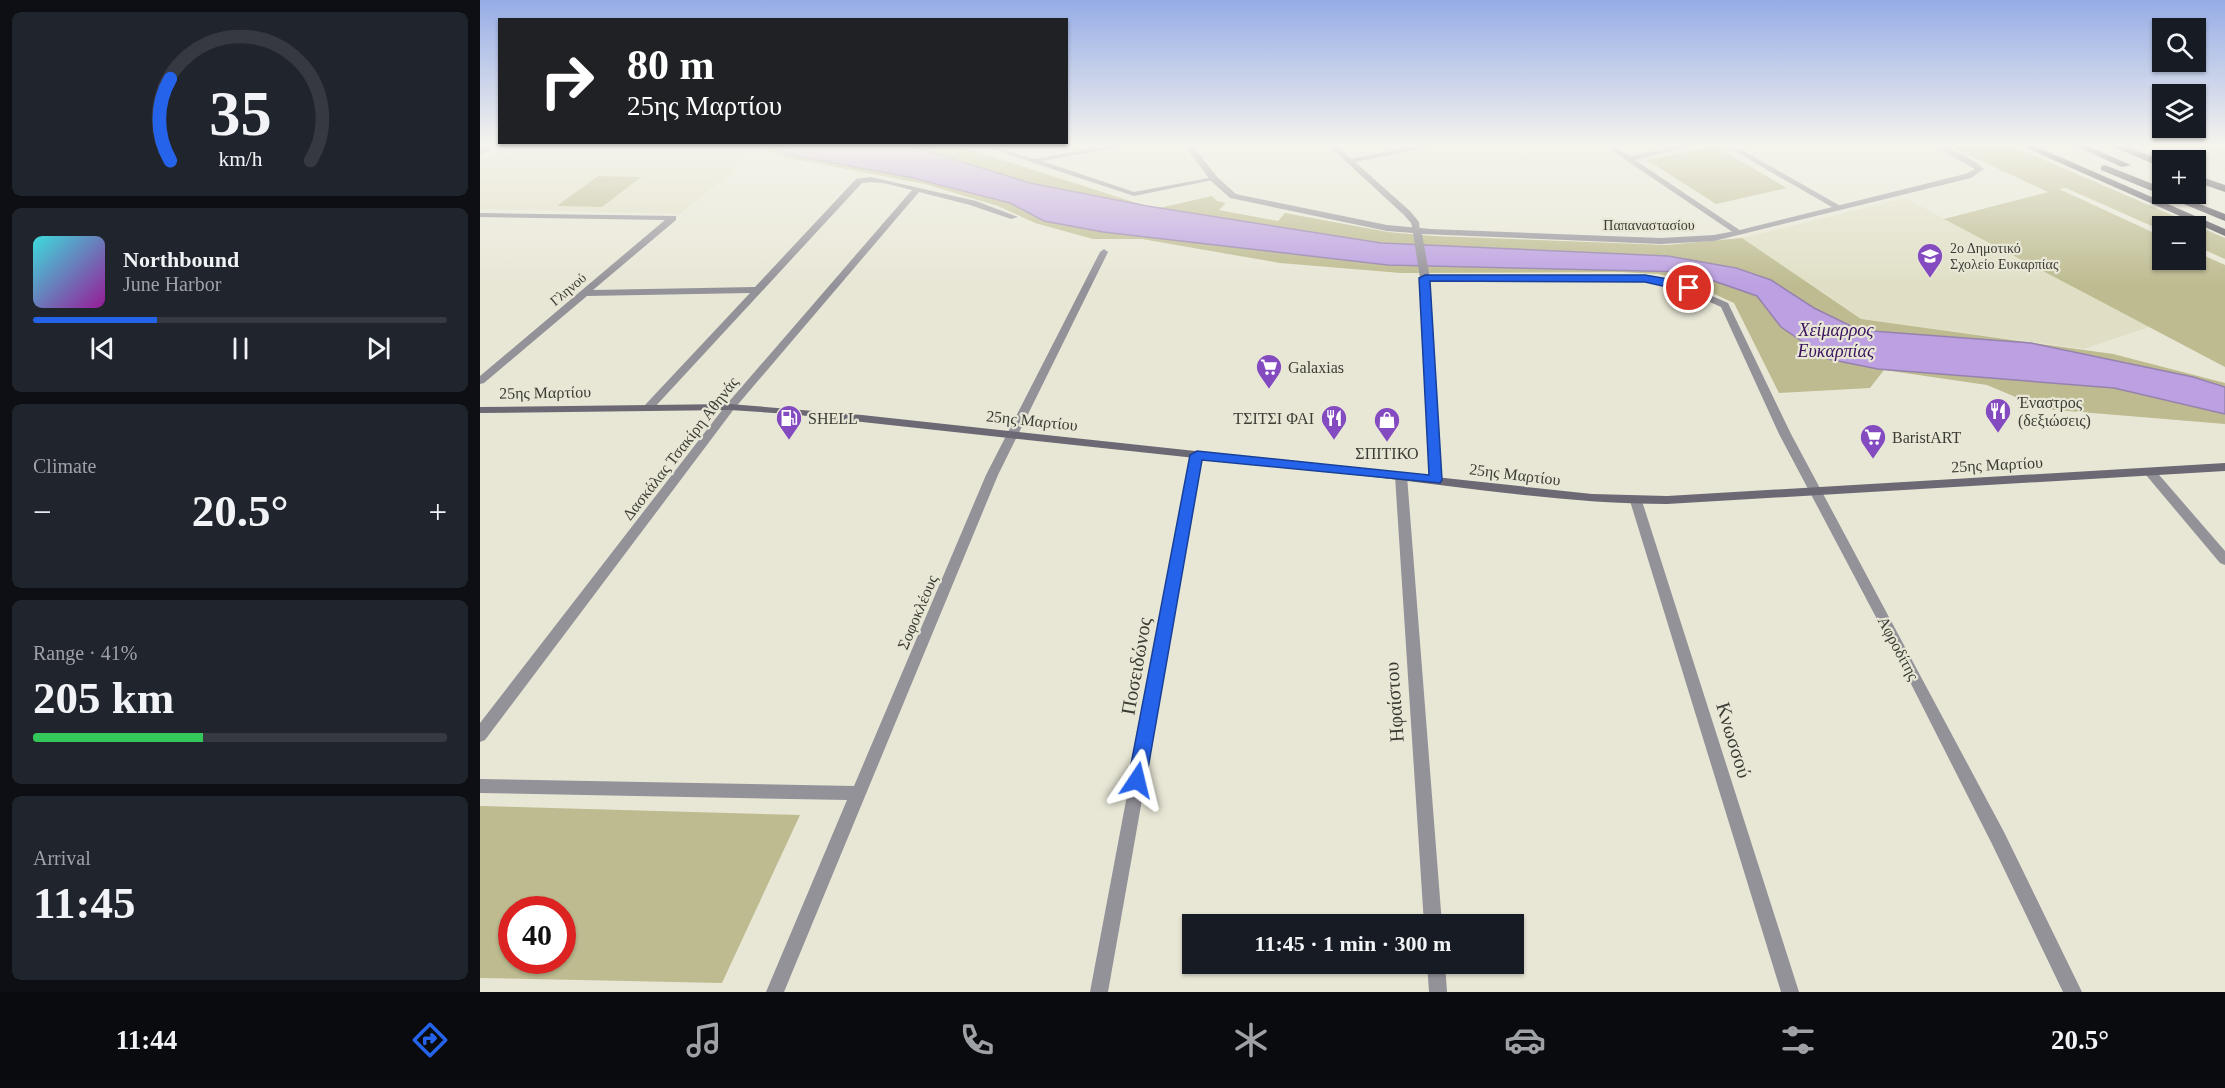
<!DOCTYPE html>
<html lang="en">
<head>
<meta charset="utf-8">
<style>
  body { margin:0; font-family:Georgia,serif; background:#20242c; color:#f1f3f6; height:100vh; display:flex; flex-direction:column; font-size:22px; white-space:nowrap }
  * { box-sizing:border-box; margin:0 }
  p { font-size:20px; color:#9ea1a6 }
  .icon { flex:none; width:33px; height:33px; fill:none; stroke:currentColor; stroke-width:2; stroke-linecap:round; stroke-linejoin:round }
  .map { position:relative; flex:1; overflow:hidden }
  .drawer { display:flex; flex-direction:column; gap:12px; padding:12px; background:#0d0f14; width:480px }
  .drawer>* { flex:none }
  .guide { position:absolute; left:18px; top:18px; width:570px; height:126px; border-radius:0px; box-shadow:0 2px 4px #0004; background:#202124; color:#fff; overflow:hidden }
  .buttons { position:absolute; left:1672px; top:18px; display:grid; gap:12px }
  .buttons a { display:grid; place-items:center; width:54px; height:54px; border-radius:0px; background:#171b24; box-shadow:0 2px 4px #0004; font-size:30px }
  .speed { position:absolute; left:18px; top:896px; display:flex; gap:12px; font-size:30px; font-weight:700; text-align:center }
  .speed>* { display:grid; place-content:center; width:78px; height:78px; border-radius:50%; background:#171b24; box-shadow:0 2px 4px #0004; line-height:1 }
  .speed .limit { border:9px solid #d22; background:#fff; color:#111 }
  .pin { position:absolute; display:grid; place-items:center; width:51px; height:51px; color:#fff; margin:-26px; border:3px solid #fff; border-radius:50%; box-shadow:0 2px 6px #0007 }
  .me { position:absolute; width:66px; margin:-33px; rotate:10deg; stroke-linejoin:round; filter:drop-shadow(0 0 4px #0008) }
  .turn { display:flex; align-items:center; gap:21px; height:126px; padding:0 30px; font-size:27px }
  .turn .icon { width:78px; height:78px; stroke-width:2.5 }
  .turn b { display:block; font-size:42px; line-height:51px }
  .big { font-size:45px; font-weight:800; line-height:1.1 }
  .drawer .widget { flex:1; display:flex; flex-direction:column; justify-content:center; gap:9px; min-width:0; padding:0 21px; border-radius:9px; background:#20242c }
  .drawer .dial { align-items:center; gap:0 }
  .dial svg { height:156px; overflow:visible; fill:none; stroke:#363941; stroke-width:7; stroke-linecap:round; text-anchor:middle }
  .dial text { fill:#f1f3f6; stroke:none }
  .song { display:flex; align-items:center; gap:18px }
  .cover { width:72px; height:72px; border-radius:9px; background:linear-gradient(135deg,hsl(180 70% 55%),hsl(300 70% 35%)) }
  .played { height:6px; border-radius:3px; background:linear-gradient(90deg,#2563eb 30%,#363941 30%) }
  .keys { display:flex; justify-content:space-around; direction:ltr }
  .heat { display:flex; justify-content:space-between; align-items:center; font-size:33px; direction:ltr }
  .charge { height:9px; border-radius:4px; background:linear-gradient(90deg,#34c759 41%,#363941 0) }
  .trip { position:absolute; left:702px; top:914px; width:342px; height:60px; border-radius:0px; background:#171b24; box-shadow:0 2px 4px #0004; font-weight:800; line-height:60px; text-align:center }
  .tabs { display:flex; height:96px; justify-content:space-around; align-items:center; background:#090b0e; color:#9ea1a6 }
  .tabs .icon { width:42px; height:42px }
  .tabs .on { color:#2563eb }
  .tabs b { font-size:27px; color:#f1f3f6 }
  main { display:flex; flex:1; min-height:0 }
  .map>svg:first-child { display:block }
  .built { fill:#e0dfc5 }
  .green { fill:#bdbb8f; fill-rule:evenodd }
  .water { fill:#bca0e2; stroke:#9682ae; stroke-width:1.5 }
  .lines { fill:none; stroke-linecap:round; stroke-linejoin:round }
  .pedestrian { fill:#949299; fill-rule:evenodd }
  .minor { fill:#949299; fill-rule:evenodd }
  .tertiary { fill:#949299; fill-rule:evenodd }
  .secondary { fill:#6d6974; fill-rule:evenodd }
  .trunk { fill:#46424e; fill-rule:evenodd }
  .route { fill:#2563eb; stroke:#184099; stroke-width:1.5 }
  .labels { text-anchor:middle; stroke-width:4.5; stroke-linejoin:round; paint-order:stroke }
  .far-street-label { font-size:14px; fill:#3c3c35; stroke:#e8e7d6 }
  .far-poi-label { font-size:14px; fill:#3c3c35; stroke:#e8e7d6; text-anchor:start }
  .poi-label { font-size:16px; fill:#3c3c35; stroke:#e8e7d6; text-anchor:start }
  .street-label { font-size:16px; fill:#3c3c35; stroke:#e8e7d6 }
  .water-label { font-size:18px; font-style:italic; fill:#3b125f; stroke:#e8e7d6 }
  .near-street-label { font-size:20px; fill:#3c3c35; stroke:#e8e7d6 }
</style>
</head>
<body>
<main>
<section class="drawer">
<div class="widget dial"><svg viewBox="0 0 100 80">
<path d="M14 69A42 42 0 1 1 86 69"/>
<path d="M14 69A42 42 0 0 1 14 27" stroke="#2563eb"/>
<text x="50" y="56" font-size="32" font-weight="700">35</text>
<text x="50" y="72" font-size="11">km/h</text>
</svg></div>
<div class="widget">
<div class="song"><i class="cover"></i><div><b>Northbound</b><p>June Harbor</p></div></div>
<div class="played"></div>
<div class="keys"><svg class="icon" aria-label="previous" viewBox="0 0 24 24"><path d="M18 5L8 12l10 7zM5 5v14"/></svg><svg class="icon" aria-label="pause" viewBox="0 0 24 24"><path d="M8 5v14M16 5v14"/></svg><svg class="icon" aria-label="next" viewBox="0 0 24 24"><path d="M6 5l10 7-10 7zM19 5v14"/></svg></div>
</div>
<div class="widget"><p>Climate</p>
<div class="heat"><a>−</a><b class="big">20.5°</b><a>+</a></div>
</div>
<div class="widget"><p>Range · 41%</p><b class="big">205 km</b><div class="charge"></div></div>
<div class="widget"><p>Arrival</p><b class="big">11:45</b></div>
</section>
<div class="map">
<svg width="1745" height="992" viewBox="0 0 1745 992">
  <rect width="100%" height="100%" fill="#e8e7d6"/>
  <!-- built -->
  <path class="built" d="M 27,146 L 272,146 L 280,149 L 200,214 L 0,209 L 0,161 Z
    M 1676,146 L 1745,146 L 1745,172 L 1716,160 Z
    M 1425,198 L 1669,327 L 1604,349 L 1381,319 L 1262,238 Z"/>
  <!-- green -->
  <path class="green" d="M 272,146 L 479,146 L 675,209 L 732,196 L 737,201 L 746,203 L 739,210 L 798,221 L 805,213 L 908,232 L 953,236 L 1187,245 L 1262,238 L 1381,319 L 1633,354 L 1745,383 L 1745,424 L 1564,409 L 1507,385 L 1404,370 L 1390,388 L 1299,393 L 1254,303 L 1201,279 L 1178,274 L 1141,272 L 921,273 L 800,263 L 662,239 L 613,239 L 555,223 L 518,206 L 445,184 L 298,156 Z
    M 1235,146 L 1307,188 L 1236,204 L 1167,160 Z
    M 1482,146 L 1532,146 L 1745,238 L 1745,259 L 1716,246 L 1716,226 L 1683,226 L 1683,231 L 1586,188 L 1579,189 L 1683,237 L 1683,260 L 1716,260 L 1716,252 L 1745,265 L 1745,367 L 1464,219 L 1568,192 L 1474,148 Z
    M 118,176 L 161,177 L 122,207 L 77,206 Z
    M 0,806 L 320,815 L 242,983 L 0,978 ZM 32,909 L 82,909 L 82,960 L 32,960 Z"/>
  <!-- water -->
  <path class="water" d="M 288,146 L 431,146 L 550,183 L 667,206 L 901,243 L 1188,256 L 1256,268 L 1291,280 L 1334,308 L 1379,330 L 1551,343 L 1713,377 L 1745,387 L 1745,414 L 1634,388 L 1398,369 L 1348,359 L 1301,327 L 1277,296 L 1208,272 L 908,265 L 623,232 L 564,221 L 530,203 L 429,177 L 311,155 Z"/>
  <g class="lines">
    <!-- pedestrian -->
    <path class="pedestrian" d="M 503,146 L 514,146 L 554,159 L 625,146 L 640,146 L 636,148 L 562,161 L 654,192 L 734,177 L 738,179 L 654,196 Z"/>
    <!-- minor -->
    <path class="minor" d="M 8,146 L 17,146 L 0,155 L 0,150 Z
      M 849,146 L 857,146 L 871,159 L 935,146 L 949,146 L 945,148 L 875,162 L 930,211 L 939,222 L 940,233 L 934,233 L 931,223 L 924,215 Z
      M 1125,146 L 1134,146 L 1150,156 L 1200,146 L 1213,146 L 1155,160 L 1264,233 L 1257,235 Z
      M 1246,146 L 1255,146 L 1364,208 L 1357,210 Z
      M 391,177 L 496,201 L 538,217 L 531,219 L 490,205 L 439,192 L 254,409 L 5,740 L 0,742 L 0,723 L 246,405 L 432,190 C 415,186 399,180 382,183 L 173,409 L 165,409 L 164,407 L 165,405 L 270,293 L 107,296 L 4,383 L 0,384 L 0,376 L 185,220 L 0,217 L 0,213 L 196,216 L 196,220 L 113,290 L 275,287 L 376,179 Z
      M 624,249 L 628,252 L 518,475 L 304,992 L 286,992 L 367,800 L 0,793 L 0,779 L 374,786 L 506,475 L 620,252 Z
      M 945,275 L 1165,276 L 1210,286 L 1248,303 L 1311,434 L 1524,832 L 1602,992 L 1583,992 L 1512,844 L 1425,672 L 1299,434 L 1241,307 L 1203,290 L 1165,282 L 942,280 L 940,278 Z
      M 1670,468 L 1674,469 L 1745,551 L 1745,565 L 1740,563 L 1666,475 L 1664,472 Z
      M 921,472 L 927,476 L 962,924 L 944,924 L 915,476 Z
      M 1156,497 L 1162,501 L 1319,992 L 1301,992 L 1150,501 Z
      M 947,963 L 965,963 L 967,992 L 949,992 Z"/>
    <!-- tertiary -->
    <path class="tertiary" d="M 705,146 L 713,146 L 737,177 L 756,194 L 907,225 L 951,229 L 1181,238 L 1234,235 L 1260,230 L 1485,174 L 1495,169 L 1454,146 C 1471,146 1492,158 1504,169 L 1491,178 L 1234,241 L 1181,244 L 942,234 L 950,278 L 962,480 L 956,484 L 950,480 L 940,278 L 933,233 L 907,231 L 750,198 L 731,181 Z
      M 717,451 L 723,455 L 628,992 L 610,992 L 711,455 Z"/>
    <!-- secondary -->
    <path class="secondary" d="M 250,404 L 382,415 L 1112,494 L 1187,496 L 1745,463 L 1745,471 L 1187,504 C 1085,504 986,487 885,476 C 693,456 501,435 309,414 L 250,410 L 0,413 L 0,407 Z"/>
    <!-- trunk -->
    <path class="trunk" d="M 1542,146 L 1555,146 L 1745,229 L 1745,236 Z
      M 1595,146 L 1608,146 L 1651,165 L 1642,167 Z
      M 1631,146 L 1644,146 L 1683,161 L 1683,168 Z
      M 1625,165 L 1683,188 L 1683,194 L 1694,194 L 1745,214 L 1745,221 L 1621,170 L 1621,166 Z
      M 1716,175 L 1745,185 L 1745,192 L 1716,182 Z"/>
  </g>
  <!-- sky -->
  <linearGradient id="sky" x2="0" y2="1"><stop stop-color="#96ace6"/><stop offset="0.51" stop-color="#f5f4ed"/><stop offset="1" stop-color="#f5f4ed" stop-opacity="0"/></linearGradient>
  <rect width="1745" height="285" fill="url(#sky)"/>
  <!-- route -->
  <path class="route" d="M 945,275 L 1165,275 L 1194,280 L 1214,288 L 1209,292 L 1165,282 L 950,281 L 962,480 L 960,483 L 722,460 L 666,780 L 664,786 L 657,788 L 651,786 L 648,780 L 710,455 L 717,451 L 949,475 L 939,278 Z"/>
  <!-- icons -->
  <defs>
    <g id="school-pin" transform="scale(1.35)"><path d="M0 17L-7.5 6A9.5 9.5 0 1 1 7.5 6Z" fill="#844ac0" stroke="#e8e7d6"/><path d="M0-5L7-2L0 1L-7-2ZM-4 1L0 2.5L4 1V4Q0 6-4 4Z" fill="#fff"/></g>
    <g id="supermarket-pin" transform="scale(1.35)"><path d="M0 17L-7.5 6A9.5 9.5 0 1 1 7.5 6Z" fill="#844ac0" stroke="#e8e7d6"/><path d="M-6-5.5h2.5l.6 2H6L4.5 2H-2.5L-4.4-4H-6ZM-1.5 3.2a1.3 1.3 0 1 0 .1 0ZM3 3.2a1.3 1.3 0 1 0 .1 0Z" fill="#fff"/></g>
    <g id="restaurant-pin" transform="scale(1.35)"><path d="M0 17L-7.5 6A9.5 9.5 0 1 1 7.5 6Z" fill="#844ac0" stroke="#e8e7d6"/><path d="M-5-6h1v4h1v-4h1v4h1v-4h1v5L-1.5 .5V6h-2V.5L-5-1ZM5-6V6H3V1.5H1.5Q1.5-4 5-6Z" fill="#fff"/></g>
    <g id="fuel-pin" transform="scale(1.35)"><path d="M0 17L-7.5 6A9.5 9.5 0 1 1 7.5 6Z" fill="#844ac0" stroke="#e8e7d6"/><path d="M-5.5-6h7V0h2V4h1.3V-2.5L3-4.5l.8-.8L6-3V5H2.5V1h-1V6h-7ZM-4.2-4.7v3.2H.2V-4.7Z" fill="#fff"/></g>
    <g id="shop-pin" transform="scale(1.35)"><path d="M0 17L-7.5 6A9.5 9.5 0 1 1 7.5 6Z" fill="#844ac0" stroke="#e8e7d6"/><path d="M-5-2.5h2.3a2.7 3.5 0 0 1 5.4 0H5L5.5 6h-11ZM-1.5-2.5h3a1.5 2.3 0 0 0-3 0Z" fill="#fff"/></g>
  </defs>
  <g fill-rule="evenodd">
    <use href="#school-pin" x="1450" y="256"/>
    <use href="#supermarket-pin" x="789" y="367"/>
    <use href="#restaurant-pin" x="1518" y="411"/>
    <use href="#fuel-pin" x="309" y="418"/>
    <use href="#restaurant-pin" x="854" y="418"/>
    <use href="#shop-pin" x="907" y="420"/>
    <use href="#supermarket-pin" x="1393" y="437"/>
  </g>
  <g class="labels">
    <!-- far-street labels -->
    <g class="far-street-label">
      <text x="1169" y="230">Παπαναστασίου</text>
      <text transform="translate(88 289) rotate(-40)" y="5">Γληνού</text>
    </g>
    <!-- far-poi labels -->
    <g class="far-poi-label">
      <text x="1470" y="253">2ο Δημοτικό<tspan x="1470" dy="16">Σχολείο Ευκαρπίας</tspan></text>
    </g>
    <!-- poi labels -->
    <g class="poi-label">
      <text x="808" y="373">Galaxias</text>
      <text x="1538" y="408">Έναστρος<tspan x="1538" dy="18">(δεξιώσεις)</tspan></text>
      <text x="328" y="424">SHELL</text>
      <text x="834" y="424" text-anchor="end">ΤΣΙΤΣΙ ΦΑΙ</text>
      <text x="1412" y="443">BaristART</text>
      <text x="907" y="459" text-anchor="middle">ΣΠΙΤΙΚΟ</text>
    </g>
    <!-- street labels -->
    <g class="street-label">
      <text transform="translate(65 392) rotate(-1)" y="6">25ης Μαρτίου</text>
      <text transform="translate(552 420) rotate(6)" y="6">25ης Μαρτίου</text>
      <text transform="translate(200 448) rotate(-52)" y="6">Δασκάλας Τσακίρη Αθηνάς</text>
      <text transform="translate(1517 464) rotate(-3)" y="6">25ης Μαρτίου</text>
      <text transform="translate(1035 474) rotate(7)" y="6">25ης Μαρτίου</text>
      <text transform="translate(437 612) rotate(-67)" y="6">Σοφοκλέους</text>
      <text transform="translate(1419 648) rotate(62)" y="6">Αφροδίτης</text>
    </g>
    <!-- water labels -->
    <g class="water-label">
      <text x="1356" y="336">Χείμαρρος<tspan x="1356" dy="21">Ευκαρπίας</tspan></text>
    </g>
    <!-- near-street labels -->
    <g class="near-street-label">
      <text transform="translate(656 666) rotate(-80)" y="7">Ποσειδώνος</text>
      <text transform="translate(914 702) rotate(-94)" y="7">Ηφαίστου</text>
      <text transform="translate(1254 740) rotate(73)" y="7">Κνωσσού</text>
    </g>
  </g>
</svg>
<div class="buttons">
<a><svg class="icon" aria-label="search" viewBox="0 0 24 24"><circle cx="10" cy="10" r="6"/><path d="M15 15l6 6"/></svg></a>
<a><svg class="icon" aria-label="layers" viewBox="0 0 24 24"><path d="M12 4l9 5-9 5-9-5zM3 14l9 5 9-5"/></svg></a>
<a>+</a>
<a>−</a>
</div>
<div class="speed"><div class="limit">40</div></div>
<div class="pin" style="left:1209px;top:288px;background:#d93025"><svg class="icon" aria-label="arrive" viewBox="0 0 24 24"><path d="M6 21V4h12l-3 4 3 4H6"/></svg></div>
<svg class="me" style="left:657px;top:780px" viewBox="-20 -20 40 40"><path d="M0-17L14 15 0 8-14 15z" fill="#2563eb" stroke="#fff" stroke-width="4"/></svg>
<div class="trip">11:45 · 1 min · 300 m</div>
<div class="guide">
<div class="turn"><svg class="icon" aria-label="right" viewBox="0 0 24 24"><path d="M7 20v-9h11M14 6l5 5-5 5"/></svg><div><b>80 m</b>25ης Μαρτίου</div></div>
</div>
</div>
</main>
<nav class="tabs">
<b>11:44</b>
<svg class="icon on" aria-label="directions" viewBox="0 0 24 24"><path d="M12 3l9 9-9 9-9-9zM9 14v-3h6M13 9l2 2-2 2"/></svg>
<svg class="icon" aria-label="music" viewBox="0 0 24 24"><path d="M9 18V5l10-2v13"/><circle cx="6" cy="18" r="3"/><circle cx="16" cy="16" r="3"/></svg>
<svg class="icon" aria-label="phone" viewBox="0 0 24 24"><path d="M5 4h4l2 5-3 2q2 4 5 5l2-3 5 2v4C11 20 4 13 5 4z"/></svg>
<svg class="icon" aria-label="climate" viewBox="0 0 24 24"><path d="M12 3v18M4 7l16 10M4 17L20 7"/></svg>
<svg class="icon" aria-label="car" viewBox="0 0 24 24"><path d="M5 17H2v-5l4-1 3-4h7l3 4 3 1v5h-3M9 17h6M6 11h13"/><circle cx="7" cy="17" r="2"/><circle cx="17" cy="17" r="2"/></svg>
<svg class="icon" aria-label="filters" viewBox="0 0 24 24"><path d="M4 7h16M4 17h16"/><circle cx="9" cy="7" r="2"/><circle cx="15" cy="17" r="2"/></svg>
<b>20.5°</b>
</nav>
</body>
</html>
